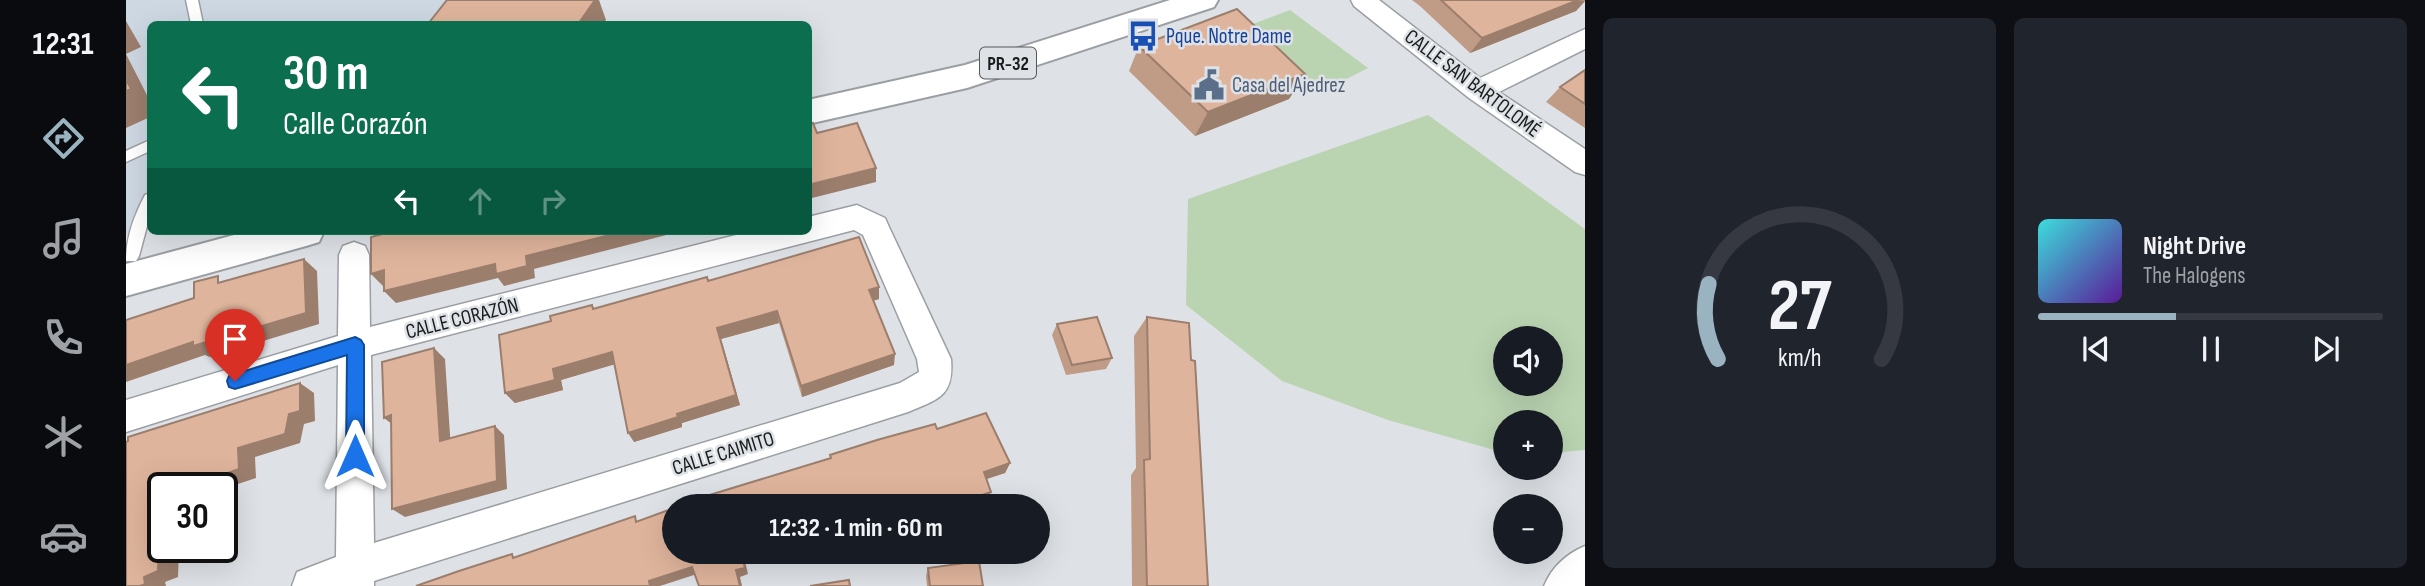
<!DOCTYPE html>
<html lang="en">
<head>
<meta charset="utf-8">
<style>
  body { margin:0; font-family:"Sofia Sans Condensed",sans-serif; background:#20242c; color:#f1f3f6; height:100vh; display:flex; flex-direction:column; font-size:26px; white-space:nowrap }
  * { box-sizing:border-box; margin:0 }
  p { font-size:23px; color:#9ea1a6 }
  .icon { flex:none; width:38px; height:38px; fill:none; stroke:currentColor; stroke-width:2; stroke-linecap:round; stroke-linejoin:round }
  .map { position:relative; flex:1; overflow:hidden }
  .sheet { display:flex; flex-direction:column; gap:18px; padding:18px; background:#0d0f14; width:840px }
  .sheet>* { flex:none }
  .hud { position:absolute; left:21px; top:21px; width:665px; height:214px; border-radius:10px; box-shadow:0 7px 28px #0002; background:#0b6e4f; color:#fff; overflow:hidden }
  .buttons { position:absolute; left:1367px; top:326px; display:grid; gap:14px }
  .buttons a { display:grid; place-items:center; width:70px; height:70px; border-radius:50%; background:#171b24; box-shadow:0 7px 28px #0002; font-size:35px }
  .speed { position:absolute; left:21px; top:472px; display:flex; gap:14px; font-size:35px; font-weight:700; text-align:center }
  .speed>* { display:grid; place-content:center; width:91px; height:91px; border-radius:50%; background:#171b24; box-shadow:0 7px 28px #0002; line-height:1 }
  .speed .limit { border:4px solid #111; border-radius:10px; background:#fff; color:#111 }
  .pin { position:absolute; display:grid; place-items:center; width:60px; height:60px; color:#fff; margin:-72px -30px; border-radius:50% 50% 50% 0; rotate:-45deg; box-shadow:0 0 7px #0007 }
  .pin .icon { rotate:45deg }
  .me { position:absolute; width:77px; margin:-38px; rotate:0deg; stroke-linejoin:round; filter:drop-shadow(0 0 5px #0008) }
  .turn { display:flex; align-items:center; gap:24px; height:147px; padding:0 21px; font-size:32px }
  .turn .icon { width:91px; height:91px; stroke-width:2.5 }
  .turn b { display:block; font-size:49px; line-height:60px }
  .lanes { display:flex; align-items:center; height:66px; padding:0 21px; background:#0003; justify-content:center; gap:35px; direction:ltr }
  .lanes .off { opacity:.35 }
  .sheet .card { flex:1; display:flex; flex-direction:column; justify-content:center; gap:10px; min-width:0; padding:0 24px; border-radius:10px; background:#20242c }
  .sheet .dial { align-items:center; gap:0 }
  .dial svg { height:182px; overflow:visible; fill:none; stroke:#363941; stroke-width:7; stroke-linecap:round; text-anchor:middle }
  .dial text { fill:#f1f3f6; stroke:none }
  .song { display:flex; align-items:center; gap:21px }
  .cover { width:84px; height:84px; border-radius:10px; background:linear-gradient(135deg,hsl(180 70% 55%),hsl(270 70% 35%)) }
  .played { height:7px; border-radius:4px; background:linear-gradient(90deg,#9ab3c1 40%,#363941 40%) }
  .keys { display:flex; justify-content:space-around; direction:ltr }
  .sheet .tiles { flex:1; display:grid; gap:18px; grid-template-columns:repeat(2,1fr) }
  .trip { position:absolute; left:536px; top:494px; width:388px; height:70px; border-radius:35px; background:#171b24; box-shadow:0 7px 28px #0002; font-weight:700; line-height:70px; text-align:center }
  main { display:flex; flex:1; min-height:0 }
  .tab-bar { display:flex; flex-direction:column; width:126px; justify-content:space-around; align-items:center; background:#090b0e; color:#9ea1a6 }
  .tab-bar .icon { width:49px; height:49px }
  .tab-bar .active { color:#9ab3c1 }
  .tab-bar b { font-size:32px; color:#f1f3f6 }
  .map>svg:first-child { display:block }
  .built { fill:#ced8e2 }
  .green { fill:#bad4b1; fill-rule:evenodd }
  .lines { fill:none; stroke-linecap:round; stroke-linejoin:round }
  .lane-casing { stroke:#9b9fa4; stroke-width:3 }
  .street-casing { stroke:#9b9fa4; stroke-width:3 }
  .primary-casing { stroke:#9b9fa4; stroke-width:4 }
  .lane { fill:#fff; fill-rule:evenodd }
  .street { fill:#fff; fill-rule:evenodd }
  .primary { fill:#fff; fill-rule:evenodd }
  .wall { fill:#c09b86 }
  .shaded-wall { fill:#9c7e6d }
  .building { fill:#dfb49c; stroke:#9c7e6d; stroke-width:2 }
  .route { fill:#1a73e8; stroke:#114b97; stroke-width:2 }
  .labels { text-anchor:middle; stroke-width:5; stroke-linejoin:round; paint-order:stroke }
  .shield { fill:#dee2e7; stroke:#545759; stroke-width:2 }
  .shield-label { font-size:19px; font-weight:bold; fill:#191b1c }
  .transit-label { font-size:21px; fill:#164399; stroke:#dee2e7; text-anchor:start }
  .street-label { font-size:21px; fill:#191b1c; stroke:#dee2e7 }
  .service-label { font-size:21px; fill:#4e5e75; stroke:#dee2e7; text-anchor:start }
</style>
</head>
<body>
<main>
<nav class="tab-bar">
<b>12:31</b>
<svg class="icon active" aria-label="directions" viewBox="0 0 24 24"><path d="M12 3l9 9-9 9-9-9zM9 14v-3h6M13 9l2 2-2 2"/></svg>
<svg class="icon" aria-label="music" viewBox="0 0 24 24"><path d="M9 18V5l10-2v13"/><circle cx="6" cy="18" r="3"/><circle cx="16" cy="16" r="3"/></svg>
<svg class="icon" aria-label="phone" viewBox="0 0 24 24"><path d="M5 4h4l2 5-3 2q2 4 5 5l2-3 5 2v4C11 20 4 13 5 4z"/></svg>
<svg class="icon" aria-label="climate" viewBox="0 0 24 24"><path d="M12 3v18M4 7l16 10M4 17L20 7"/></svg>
<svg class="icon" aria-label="car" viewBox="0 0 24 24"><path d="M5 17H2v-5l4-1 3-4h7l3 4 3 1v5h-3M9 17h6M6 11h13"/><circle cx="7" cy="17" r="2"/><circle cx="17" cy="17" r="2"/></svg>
</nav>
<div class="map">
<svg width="1459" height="586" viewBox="0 0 1459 586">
  <rect width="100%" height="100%" fill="#dee2e7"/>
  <!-- built -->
  <path class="built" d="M 0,0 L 421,0 L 481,24 L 24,24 L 24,230 L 0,236 Z"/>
  <!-- green -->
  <path class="green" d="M 1164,10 L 1242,68 L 1197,91 L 1116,28 Z
    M 1302,115 L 1459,229 L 1459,450 L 1425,453 L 1424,422 L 1379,422 L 1379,453 L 1262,420 L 1156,381 L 1060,305 L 1062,199 ZM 1379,338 L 1424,338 L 1424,383 L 1379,383 Z"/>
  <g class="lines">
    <!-- lane casing -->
    <g class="lane-casing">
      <path id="lane" d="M 60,0 L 72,0 L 77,24 L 65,24 Z
        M 24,140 L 24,151 L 0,162 L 0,151 Z
        M 24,193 L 24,215 L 13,256 L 10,261 L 0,261 C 0,237 8,216 19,195 Z"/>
    </g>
    <!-- street casing -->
    <g class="street-casing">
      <path id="street" d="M 1225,0 L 1253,0 L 1354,78 L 1459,29 L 1459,49 L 1373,92 L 1459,149 L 1459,175 L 1449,172 L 1343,98 L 1228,6 Z
        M 731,205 L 759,218 L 763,227 L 825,359 C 828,395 814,399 782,412 L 248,581 L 248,586 L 166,586 L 171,572 L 210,557 L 212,365 L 0,432 L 0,400 L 212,336 L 213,255 L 217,246 L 228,242 L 239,246 L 243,255 L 244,327 L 626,231 L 682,231 L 682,217 ZM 728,230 L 737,235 L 791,359 L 793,372 L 774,383 L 248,543 L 245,355 Z
        M 1459,546 L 1459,586 L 1418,586 C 1426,567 1440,554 1459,546 Z"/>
    </g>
    <!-- primary casing -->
    <g class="primary-casing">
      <path id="primary" d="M 1044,0 L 1092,0 L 1088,7 L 841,88 L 682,124 L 682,100 L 839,65 Z
        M 123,231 L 198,231 L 193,242 L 180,246 L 0,296 L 0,264 Z"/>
    </g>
    <!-- lane -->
    <use href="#lane" class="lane"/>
    <!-- street -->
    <use href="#street" class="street"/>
    <!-- primary -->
    <use href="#primary" class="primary"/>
  </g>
  <!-- wall -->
  <path class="wall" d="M 1286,0 L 1459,0 L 1459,1 L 1450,11 L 1344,53 L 1294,6 Z
    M 1013,46 L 1179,74 L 1163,99 L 1069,136 L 1003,71 Z
    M 1459,70 L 1459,128 L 1420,102 L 1434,87 Z
    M 582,281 L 753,299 L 747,301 L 768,365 L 676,397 L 653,323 L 595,339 L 614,405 L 556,423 L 556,427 L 508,442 L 489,364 L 435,380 L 437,390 L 389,403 L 379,393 L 425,321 L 466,305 L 468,308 Z
    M 1021,317 L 1065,360 L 1082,586 L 1006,586 L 1005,475 L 1010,468 L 1008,336 Z
    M 931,324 L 986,358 L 980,369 L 940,375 L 926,335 Z
    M 811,429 L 884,463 L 879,473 L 861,479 L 861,500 L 845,506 L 554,506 Z
    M 802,568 L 857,586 L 801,586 L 800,576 Z"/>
  <!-- shaded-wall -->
  <path class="shaded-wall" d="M 469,0 L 473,0 L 480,20 L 477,24 L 454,24 L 453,23 Z
    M 1452,0 L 1459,1 L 1450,11 L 1344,53 L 1356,38 Z
    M 0,21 L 15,47 L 0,54 Z
    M 0,54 L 24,101 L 24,117 L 0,128 Z
    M 1179,74 L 1163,99 L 1069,136 L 1082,112 Z
    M 750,168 L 750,182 L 682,199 L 682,185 Z
    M 500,231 L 556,231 L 408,269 L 409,278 L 378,286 L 372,278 L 270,303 L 258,291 Z
    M 178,259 L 191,271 L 193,324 L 84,357 L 79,355 L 0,382 L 0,365 Z
    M 258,270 L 269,283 L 257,286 L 245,274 Z
    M 753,287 L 753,299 L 742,302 L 743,290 Z
    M 651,311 L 653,323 L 595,339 L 614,405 L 556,423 L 556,427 L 508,442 L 502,433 L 551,414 L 591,328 Z
    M 308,348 L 319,359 L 325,450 L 314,441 Z
    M 486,352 L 493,363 L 435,380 L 437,390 L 389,403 L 379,393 L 427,369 Z
    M 769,354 L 768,365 L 676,397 L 675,386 Z
    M 174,383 L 188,393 L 189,421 L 178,424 L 174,443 L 129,457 L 130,478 L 109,485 L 109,489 L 96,492 L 96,488 L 63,488 L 112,448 L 163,414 Z
    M 265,415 L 270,427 L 258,418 Z
    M 369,426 L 378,435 L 381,489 L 279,517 L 266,509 Z
    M 884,463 L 879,473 L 854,481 L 858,472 Z
    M 865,492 L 861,500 L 845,506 L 839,506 L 841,500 Z
    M 35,495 L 37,495 L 37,548 L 53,548 L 52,577 L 39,582 L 40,586 L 14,586 L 18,577 Z
    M 817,498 L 815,506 L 792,506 Z
    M 615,551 L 635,551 L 618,557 L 622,574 L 614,577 L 616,586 L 614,586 L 610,570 Z
    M 566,567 L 571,574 L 534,586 L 524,586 L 523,581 Z"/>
  <!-- building -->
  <path class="building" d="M 321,0 L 469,0 L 453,23 L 462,24 L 302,24 Z
    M 1315,0 L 1452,0 L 1356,38 Z
    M 1111,9 L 1179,74 L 1082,112 L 1013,46 Z
    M 1459,70 L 1459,104 L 1434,87 Z
    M 0,79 L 5,89 L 0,91 Z
    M 687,123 L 691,133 L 731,123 L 750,168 L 682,185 L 682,124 Z
    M 268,231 L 500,231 L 400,256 L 401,266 L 370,274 L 369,264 L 258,291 L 258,270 L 245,274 L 245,237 Z
    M 733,237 L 753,287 L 743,290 L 769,354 L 675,386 L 651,311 L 591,328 L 610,395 L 551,414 L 552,417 L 502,433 L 486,352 L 427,369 L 429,380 L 379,393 L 373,335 L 425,321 L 424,316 L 466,305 L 467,309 L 581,277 L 582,281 Z
    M 178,259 L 180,313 L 67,346 L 67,342 L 0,365 L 0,320 L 68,298 L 68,282 L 92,276 L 92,283 Z
    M 971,317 L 986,358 L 946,365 L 931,324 Z
    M 1021,317 L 1063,323 L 1065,360 L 1069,361 L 1082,586 L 1021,586 L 1018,460 L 1024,459 Z
    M 308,348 L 314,441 L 369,426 L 371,481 L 266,509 L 265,415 L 258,418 L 256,362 Z
    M 174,383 L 174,411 L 163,414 L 159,434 L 112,448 L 113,469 L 91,477 L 91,481 L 63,488 L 37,488 L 37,495 L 35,495 L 32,571 L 18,577 L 19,584 L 14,586 L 0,586 L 0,442 L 2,441 L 2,437 Z
    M 860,413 L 884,463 L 858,472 L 865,492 L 841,500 L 844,506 L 820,506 L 817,498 L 792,506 L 554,506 L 577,497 L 705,458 L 704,455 L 751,440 L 809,424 L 811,429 Z
    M 548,508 L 548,551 L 615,551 L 619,568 L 610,570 L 614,586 L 573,586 L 566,567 L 523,581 L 524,586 L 290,586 L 333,571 L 386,554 L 387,558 L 509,516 L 510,522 Z
    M 853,561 L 857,586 L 804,586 L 802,568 Z
    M 723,580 L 724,586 L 684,586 Z"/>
  <!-- route -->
  <path class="route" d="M 229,337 L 235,340 L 238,345 L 238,456 L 235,462 L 229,465 L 223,462 L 220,456 L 221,355 L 109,389 L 103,387 L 101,381 L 103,376 L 109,374 Z"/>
  <!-- icons -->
  <defs>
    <g id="bus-bare" transform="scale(2.415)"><path d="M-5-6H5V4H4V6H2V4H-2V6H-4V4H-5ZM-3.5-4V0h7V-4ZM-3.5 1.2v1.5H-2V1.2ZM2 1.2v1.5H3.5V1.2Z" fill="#1a4fb4" stroke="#dee2e7" stroke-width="2.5" paint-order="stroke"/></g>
    <g id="civic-bare" transform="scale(2.415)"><path d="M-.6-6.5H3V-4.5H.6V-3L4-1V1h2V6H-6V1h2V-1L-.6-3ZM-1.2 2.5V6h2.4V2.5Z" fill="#5c6f8a" stroke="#dee2e7" stroke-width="2.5" paint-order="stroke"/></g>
  </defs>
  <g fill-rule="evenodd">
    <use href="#bus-bare" x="1017" y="36"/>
    <use href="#civic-bare" x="1083" y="85"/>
  </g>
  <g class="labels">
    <!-- shield labels -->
    <rect class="shield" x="854" y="47.5" width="56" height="31" rx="5"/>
    <g class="shield-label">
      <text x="882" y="70">PR-32</text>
    </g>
    <!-- transit labels -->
    <g class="transit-label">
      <text x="1040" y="43">Pque. Notre Dame</text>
    </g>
    <!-- street labels -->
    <g class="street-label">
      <text transform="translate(1347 83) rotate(37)" y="7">CALLE SAN BARTOLOMÉ</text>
      <text transform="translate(336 318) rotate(-14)" y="7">CALLE CORAZÓN</text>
      <text transform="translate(597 453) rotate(-17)" y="7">CALLE CAIMITO</text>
    </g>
    <!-- service labels -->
    <g class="service-label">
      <text x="1106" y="92">Casa del Ajedrez</text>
    </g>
  </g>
</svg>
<div class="buttons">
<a><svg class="icon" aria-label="sound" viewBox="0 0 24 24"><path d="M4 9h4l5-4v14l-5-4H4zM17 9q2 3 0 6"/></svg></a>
<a>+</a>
<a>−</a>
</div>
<div class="speed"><div class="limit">30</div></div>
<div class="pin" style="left:109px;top:381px;background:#d93025"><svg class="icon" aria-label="arrive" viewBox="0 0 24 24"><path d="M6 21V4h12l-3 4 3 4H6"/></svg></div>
<svg class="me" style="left:229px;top:456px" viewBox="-20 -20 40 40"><path d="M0-17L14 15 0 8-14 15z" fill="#1a73e8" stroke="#fff" stroke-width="4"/></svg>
<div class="trip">12:32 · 1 min · 60 m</div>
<div class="hud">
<div class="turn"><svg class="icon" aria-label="left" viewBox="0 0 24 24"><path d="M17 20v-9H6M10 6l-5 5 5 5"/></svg><div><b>30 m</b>Calle Corazón</div></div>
<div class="lanes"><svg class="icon" aria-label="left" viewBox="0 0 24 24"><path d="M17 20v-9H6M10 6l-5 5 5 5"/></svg><svg class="icon off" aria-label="ahead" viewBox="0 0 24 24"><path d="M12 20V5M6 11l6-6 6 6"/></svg><svg class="icon off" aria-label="right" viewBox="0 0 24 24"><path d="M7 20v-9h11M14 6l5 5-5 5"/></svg></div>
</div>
</div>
<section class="sheet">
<div class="tiles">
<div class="card dial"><svg viewBox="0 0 100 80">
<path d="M14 69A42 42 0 1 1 86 69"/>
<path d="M14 69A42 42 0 0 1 10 36" stroke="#9ab3c1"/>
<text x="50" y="56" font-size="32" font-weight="700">27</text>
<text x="50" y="72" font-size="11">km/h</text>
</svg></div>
<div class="card">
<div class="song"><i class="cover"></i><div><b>Night Drive</b><p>The Halogens</p></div></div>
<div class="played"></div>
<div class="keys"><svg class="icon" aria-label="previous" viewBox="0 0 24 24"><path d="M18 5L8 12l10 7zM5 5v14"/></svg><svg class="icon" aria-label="pause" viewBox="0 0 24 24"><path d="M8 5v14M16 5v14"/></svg><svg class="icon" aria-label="next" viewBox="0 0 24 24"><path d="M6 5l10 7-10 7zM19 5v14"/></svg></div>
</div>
</div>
</section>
</main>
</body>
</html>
